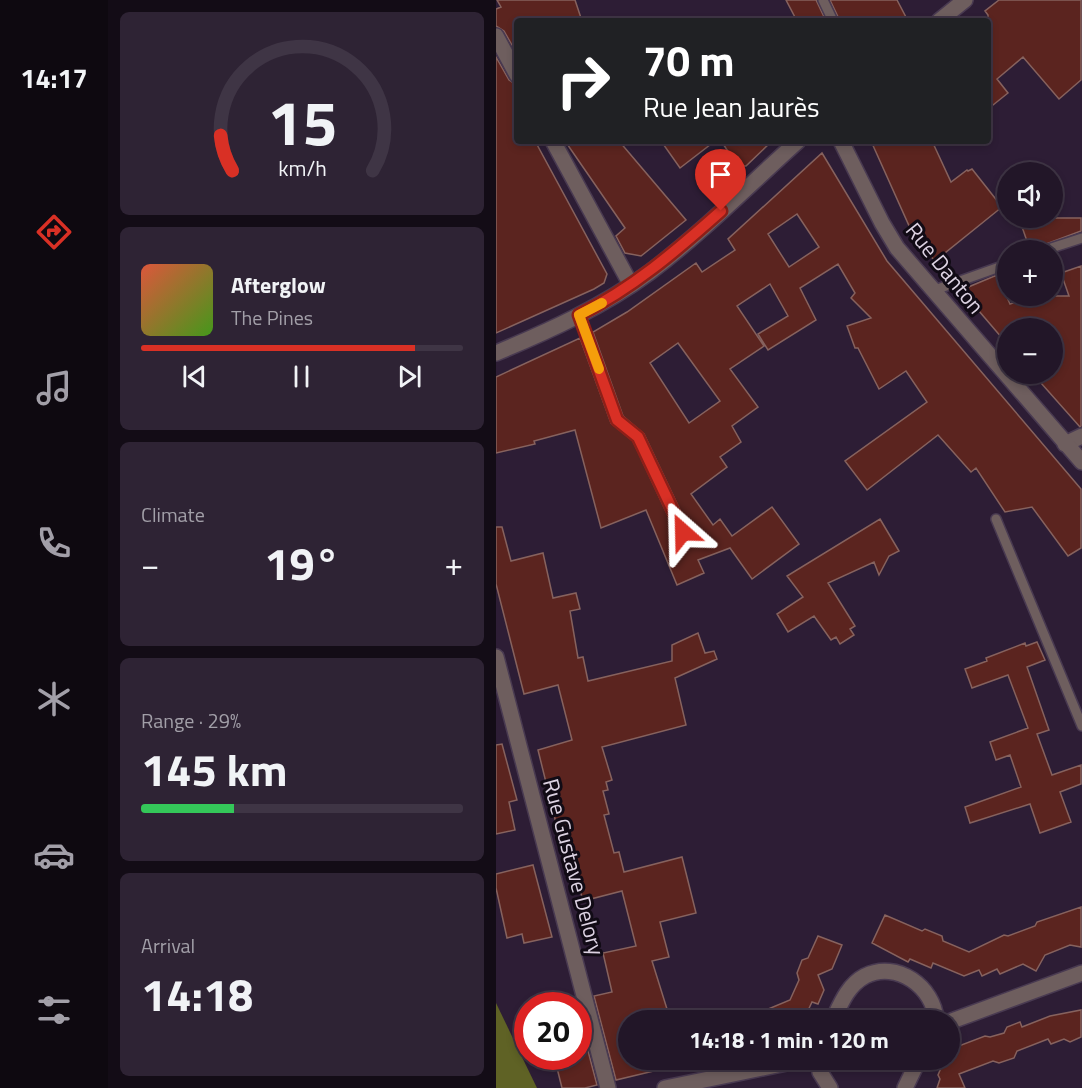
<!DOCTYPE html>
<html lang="en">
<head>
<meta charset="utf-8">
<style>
  body { margin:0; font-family:"Titillium Web",sans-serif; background:#2e2334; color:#f1f3f6; height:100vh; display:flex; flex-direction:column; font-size:22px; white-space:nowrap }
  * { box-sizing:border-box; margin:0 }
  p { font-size:20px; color:#a29fa8 }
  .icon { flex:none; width:33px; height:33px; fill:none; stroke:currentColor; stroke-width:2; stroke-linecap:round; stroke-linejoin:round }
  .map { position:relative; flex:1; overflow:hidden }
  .details { display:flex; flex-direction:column; gap:12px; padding:12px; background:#130c16; width:388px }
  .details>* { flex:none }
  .top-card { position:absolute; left:18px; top:18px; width:477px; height:126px; border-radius:6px; box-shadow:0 3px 9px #0003,0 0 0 2px #3f3545; background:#202124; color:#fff; overflow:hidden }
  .fabs { position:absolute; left:501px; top:162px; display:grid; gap:12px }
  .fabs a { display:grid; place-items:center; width:66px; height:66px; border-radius:50%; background:#221628; box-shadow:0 3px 9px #0003,0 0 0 2px #3f3545; font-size:30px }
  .speed { position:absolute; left:18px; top:992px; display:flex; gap:12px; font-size:30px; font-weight:700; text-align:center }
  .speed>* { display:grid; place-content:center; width:78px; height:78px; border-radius:50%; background:#221628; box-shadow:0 3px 9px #0003,0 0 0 2px #3f3545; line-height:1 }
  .speed .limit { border:9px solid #d22; background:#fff; color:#111 }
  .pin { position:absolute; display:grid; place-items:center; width:51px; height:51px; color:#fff; margin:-62px -26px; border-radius:50% 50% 50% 0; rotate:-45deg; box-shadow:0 0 6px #0007 }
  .pin .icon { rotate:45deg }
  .me { position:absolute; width:66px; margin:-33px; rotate:335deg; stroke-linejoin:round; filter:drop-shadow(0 0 4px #0008) }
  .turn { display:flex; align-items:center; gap:21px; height:126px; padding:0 30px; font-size:27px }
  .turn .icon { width:78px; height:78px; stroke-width:2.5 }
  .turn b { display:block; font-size:42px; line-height:51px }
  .big { font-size:45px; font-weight:700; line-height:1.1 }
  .details .widget { flex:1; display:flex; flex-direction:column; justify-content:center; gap:9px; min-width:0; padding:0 21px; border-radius:9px; background:#2e2334 }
  .details .dial { align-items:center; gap:0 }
  .dial svg { height:156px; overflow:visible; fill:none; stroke:#3f3545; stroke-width:7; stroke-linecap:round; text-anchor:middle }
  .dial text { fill:#f1f3f6; stroke:none }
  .song { display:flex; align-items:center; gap:18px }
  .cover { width:72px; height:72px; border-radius:9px; background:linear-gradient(135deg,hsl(10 70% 55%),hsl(100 70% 35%)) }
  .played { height:6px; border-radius:3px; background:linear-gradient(90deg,#d93025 85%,#3f3545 85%) }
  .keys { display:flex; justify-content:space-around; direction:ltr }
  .heat { display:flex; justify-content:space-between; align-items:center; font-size:33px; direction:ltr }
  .charge { height:9px; border-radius:4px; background:linear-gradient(90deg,#34c759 29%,#3f3545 0) }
  .trip { position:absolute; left:122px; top:1010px; width:342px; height:60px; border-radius:30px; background:#221628; box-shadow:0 3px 9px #0003,0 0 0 2px #3f3545; font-weight:700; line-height:60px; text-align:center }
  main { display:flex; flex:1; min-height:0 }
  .tabs { display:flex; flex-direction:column; width:108px; justify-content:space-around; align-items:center; background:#0e0910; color:#a29fa8 }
  .tabs .icon { width:42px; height:42px }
  .tabs .active { color:#d93025 }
  .tabs b { font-size:27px; color:#f1f3f6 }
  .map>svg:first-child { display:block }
  .forest { fill:#5f6225 }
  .building { fill:#5b241f; stroke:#86625e; stroke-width:1.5; fill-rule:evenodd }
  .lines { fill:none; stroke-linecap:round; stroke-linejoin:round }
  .service-casing { stroke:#493a51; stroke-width:12 }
  .minor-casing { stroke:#493a51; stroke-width:18 }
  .tertiary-casing { stroke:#493a51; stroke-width:18 }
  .service { stroke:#6e5e5e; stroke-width:9 }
  .minor { stroke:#6e5e5e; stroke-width:15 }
  .tertiary { stroke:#6e5e5e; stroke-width:15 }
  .route-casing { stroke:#8d1f18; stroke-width:15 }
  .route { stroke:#d93025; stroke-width:10 }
  .slow { stroke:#f59e0b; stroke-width:10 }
  .labels { text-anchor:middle; stroke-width:6; stroke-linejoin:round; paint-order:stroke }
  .street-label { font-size:22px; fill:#dcd2e2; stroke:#110b15 }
</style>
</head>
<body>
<main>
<nav class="tabs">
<b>14:17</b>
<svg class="icon active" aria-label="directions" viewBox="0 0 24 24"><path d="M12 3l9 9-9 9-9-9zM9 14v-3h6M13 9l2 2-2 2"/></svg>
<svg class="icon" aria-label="music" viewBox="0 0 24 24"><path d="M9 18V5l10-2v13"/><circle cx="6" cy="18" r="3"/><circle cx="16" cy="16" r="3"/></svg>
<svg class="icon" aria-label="phone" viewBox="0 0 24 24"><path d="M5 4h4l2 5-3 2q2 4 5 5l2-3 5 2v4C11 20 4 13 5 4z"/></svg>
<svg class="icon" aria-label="climate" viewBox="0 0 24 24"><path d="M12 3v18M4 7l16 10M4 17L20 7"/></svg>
<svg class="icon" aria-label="car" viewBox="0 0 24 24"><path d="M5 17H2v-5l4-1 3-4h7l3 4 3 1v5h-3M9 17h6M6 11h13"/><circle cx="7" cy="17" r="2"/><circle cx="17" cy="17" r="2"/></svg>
<svg class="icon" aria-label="filters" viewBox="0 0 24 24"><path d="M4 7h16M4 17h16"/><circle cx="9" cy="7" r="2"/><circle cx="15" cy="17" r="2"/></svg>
</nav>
<section class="details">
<div class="widget dial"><svg viewBox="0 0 100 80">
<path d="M14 69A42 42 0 1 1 86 69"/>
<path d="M14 69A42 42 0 0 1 8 51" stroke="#d93025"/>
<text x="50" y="56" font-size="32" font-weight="700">15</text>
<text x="50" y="72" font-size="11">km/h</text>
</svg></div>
<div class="widget">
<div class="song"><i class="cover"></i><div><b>Afterglow</b><p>The Pines</p></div></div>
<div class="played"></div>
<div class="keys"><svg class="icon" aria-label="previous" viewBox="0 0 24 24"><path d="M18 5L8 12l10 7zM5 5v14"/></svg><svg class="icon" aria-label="pause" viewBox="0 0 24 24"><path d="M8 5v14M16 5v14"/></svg><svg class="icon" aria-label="next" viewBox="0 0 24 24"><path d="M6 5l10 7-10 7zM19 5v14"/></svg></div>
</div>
<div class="widget"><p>Climate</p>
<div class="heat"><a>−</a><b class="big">19°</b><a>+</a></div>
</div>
<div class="widget"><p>Range · 29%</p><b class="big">145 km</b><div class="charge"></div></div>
<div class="widget"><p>Arrival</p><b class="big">14:18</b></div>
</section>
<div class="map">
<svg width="586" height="1088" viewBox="0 0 586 1088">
  <rect width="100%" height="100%" fill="#2d1d35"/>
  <!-- forest -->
  <path class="forest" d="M 0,1003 L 41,1088 L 0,1088 Z"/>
  <!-- building -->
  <path class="building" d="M 1,0 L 79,0 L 86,21 L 21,21 L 21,54 L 8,31 L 0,26 L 0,9 L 5,7 Z
    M 290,0 L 320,0 L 330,21 L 301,21 Z
    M 334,0 L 401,0 L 412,21 L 344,21 Z
    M 503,0 L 585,0 L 585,80 L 563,99 L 527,57 L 501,79 L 512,93 L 492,109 L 492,15 L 489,11 Z
    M 0,57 L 13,80 L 21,85 L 21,97 L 17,100 L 21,107 L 21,141 L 39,141 L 111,274 L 108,283 L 98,289 L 0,333 Z
    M 69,141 L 123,141 L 190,220 L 145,256 L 129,253 L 120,236 L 129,228 Z
    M 165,141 L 219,141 L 184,168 Z
    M 225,141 L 276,141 L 250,166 L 242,166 Z
    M 375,141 L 436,141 L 455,182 L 471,170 L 472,171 L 476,169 L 506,207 L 439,261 L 419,239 Z
    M 326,153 L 391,261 L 585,489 L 585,548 L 572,556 L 536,507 L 509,512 L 480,468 L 475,472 L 442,435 L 371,490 L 349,461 L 431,402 L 410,371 L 383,389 L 362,348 L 359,348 L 351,326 L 375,318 L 355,298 L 359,293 L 342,264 L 304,288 L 320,320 L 272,350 L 262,334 L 292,316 L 274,284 L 241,306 L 268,346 L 234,369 L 262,407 L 236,426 L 245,442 L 224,457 L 231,467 L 195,494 L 217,525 L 224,519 L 236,536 L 276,507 L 303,544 L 256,579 L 234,548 L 202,560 L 208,573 L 181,585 L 150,510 L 105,528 L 79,430 L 38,441 L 39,444 L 0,453 L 0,377 L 84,338 L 115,423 L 137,441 L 181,535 L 186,539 L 192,536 L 193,529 L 148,434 L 127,416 L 97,332 L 131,312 L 200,263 L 206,272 L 239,250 L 232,239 ZM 301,214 L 323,247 L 293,267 L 272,234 ZM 182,343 L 224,401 L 193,423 L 154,363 Z
    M 523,218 L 585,218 L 585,231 L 534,250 Z
    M 585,266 L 585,426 L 584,427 L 537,374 L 556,374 L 556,328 L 512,328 L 512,345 L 477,304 L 470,288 L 501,275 L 514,304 L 537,296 L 573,296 L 565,273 Z
    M 384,519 L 403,551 L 393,556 L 383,575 L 378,562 L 332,583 L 359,626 L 354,629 L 358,635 L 344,644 L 340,637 L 335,640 L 318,616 L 292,632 L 281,614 L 307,597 L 291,576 Z
    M 0,527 L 6,527 L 15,561 L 47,553 L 57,598 L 80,593 L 84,609 L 74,611 L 82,658 L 87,657 L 92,681 L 176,661 L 176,645 L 202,633 L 209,653 L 218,651 L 221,659 L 179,678 L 190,725 L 106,747 L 116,780 L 110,782 L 112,790 L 107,791 L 113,814 L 108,815 L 118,853 L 123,852 L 128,872 L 186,857 L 200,913 L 164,922 L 173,957 L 156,961 L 171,1009 L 167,1009 L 170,1020 L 132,1020 L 132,1059 L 182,1059 L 183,1065 L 120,1080 L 98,996 L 116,992 L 107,953 L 140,946 L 126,891 L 87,901 L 75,855 L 64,826 L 61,827 L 42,750 L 76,740 L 62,685 L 28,694 L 0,584 Z
    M 541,642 L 549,660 L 531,667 L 553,730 L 541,734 L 556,775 L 585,765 L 585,784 L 564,792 L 575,822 L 544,833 L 534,804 L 474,823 L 469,807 L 525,787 L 514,755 L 500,760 L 494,742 L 532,728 L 512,675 L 476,688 L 469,669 L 491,661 L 490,658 L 529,643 L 530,646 Z
    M 6,744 L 21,800 L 13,802 L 19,830 L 0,834 L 0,745 Z
    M 37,865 L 56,937 L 28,943 L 26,934 L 11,938 L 0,888 L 0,874 Z
    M 585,907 L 585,947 L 574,945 L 549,955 L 540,971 L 527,964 L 504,974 L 501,969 L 486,976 L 483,970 L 468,976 L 437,963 L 435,968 L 414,959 L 412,962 L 376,943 L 389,915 L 426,931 L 429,929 L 446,936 L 447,941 L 473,952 L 508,935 L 512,936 L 539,926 L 541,922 Z
    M 322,936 L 346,945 L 336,969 L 322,975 L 328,990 L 322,1004 L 316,1002 L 309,1017 L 302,1020 L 246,1020 L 294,1000 L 303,980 L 301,973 L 306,960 L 312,958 Z
    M 585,1010 L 585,1037 L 574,1042 L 568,1039 L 555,1044 L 552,1039 L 521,1051 L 518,1058 L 503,1063 L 497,1061 L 463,1074 L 469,1088 L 441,1088 L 444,1079 L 442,1075 L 448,1061 L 453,1063 L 460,1047 L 489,1036 L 494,1037 L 508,1033 L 511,1027 L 524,1022 L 526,1027 L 554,1016 Z
    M 82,1013 L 101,1085 L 89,1088 L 66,1088 L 60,1064 L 82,1058 Z"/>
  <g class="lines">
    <!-- service casing -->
    <g class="service-casing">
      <path id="service" d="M 327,0 L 337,21
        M 549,250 L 586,238
        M 436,291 L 512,264
        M 83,314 L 121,420 L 142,437 L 187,532
        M 500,519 L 586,726"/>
    </g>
    <!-- minor casing -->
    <g class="minor-casing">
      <path id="minor" d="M 0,36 L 21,75
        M 57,141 L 135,285
        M 569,444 L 586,436
        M 0,657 L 112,1088
        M 337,1020 C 345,1003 352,985 369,976 C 401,960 438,987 440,1020
        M 453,1022 L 586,973
        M 322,1059 L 324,1072 L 334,1088
        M 169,1088 L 310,1059
        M 409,1088 L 423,1059"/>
    </g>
    <!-- tertiary casing -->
    <g class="tertiary-casing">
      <path id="tertiary" d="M 443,21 L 469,0
        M 345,141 L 386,223 L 401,248 L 586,462
        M 0,353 C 53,331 108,306 154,272 C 207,232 253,185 302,141"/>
    </g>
    <!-- service -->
    <use href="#service" class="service"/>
    <!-- minor -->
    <use href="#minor" class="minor"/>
    <!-- tertiary -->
    <use href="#tertiary" class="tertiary"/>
  </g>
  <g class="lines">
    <!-- route casing -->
    <g class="route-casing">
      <path id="route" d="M 187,532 L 142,437 L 121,420 L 83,315 C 137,288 180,251 225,211"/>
    </g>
    <!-- route -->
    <use href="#route" class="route"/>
    <!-- slow -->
    <path class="slow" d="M 103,369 L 83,315 L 106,303"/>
  </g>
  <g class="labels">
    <!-- street labels -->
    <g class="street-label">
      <text transform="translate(449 268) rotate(51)" y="8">Rue Danton</text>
      <text transform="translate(78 867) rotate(75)" y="8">Rue Gustave Delory</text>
    </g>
  </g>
</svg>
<div class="fabs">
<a><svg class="icon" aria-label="sound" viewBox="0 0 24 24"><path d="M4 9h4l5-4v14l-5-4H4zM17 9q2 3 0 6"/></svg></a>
<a>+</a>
<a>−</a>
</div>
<div class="speed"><div class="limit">20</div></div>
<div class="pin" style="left:225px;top:211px;background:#d93025"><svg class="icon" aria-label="arrive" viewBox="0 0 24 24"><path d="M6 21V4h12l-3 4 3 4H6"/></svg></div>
<svg class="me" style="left:187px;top:532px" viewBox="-20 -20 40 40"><path d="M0-17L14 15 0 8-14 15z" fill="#d93025" stroke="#fff" stroke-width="4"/></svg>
<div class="trip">14:18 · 1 min · 120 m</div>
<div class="top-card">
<div class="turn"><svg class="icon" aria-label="right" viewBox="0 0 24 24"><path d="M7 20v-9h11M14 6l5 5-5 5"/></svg><div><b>70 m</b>Rue Jean Jaurès</div></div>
</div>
</div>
</main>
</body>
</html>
